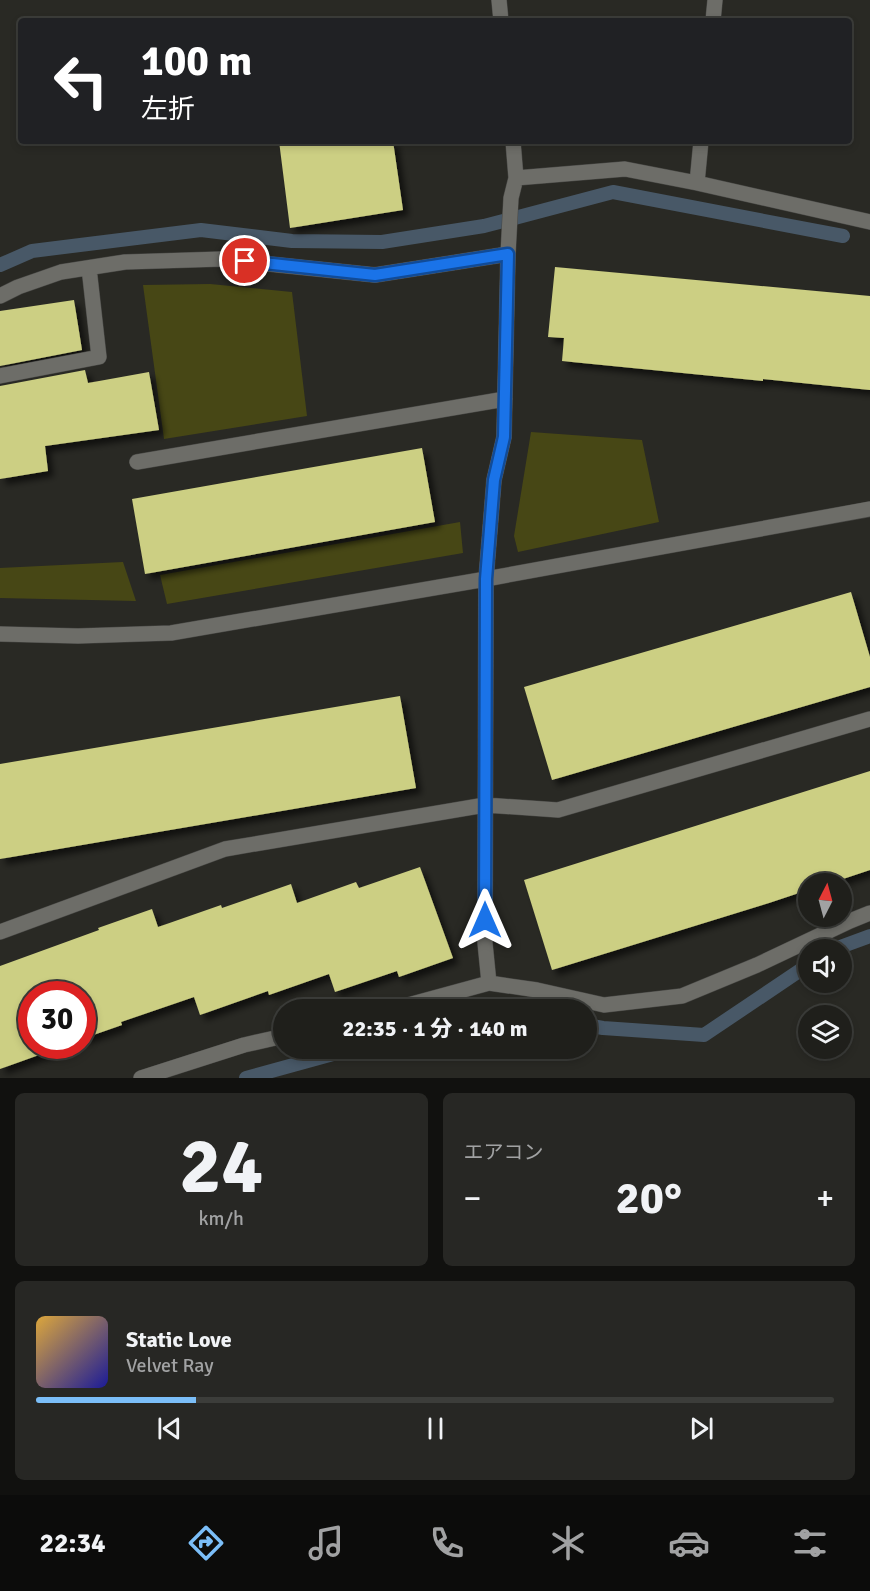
<!DOCTYPE html>
<html lang="ja">
<head>
<meta charset="utf-8">
<style>
  body { margin:0; font-family:Signika,"Noto Sans JP",sans-serif; background:#272724; color:#f1f3f6; height:100vh; display:flex; flex-direction:column; font-size:22px; white-space:nowrap }
  * { box-sizing:border-box; margin:0 }
  p { font-size:20px; color:#a1a2a3 }
  .icon { flex:none; width:33px; height:33px; fill:none; stroke:currentColor; stroke-width:2; stroke-linecap:round; stroke-linejoin:round }
  .map { position:relative; height:1078px; overflow:hidden }
  .sheet { display:flex; flex-direction:column; gap:15px; padding:15px; background:#11110f; flex:1 }
  .sheet>* { flex:none }
  .guide { position:absolute; left:18px; top:18px; width:834px; height:126px; border-radius:6px; box-shadow:0 3px 9px #0003,0 0 0 2px #3c3d3a; background:#202124; color:#fff; overflow:hidden }
  .needle { width:39px; rotate:6deg }
  .controls { position:absolute; left:798px; top:873px; display:grid; gap:12px }
  .controls a { display:grid; place-items:center; width:54px; height:54px; border-radius:50%; background:#1f1f1b; box-shadow:0 3px 9px #0003,0 0 0 2px #3c3d3a; font-size:30px }
  .speed { position:absolute; left:18px; top:981px; display:flex; gap:12px; font-size:30px; font-weight:700; text-align:center }
  .speed>* { display:grid; place-content:center; width:78px; height:78px; border-radius:50%; background:#1f1f1b; box-shadow:0 3px 9px #0003,0 0 0 2px #3c3d3a; line-height:1 }
  .speed .limit { border:9px solid #d22; background:#fff; color:#111 }
  .pin { position:absolute; display:grid; place-items:center; width:51px; height:51px; color:#fff; margin:-26px; border:3px solid #fff; border-radius:50%; box-shadow:0 2px 6px #0007 }
  .me { position:absolute; width:66px; margin:-33px; rotate:0deg; stroke-linejoin:round; filter:drop-shadow(0 0 4px #0008) }
  .turn { display:flex; align-items:center; gap:21px; height:126px; padding:0 24px; font-size:27px }
  .turn .icon { width:78px; height:78px; stroke-width:2.5 }
  .turn b { display:block; font-size:42px; line-height:51px }
  .big { font-size:45px; font-weight:800; line-height:1.1 }
  .sheet .card { flex:1; display:flex; flex-direction:column; justify-content:center; gap:9px; min-width:0; padding:0 21px; border-radius:9px; background:#272724 }
  .sheet .dial { align-items:center; gap:0 }
  .dial b { font-size:78px; line-height:1 }
  .song { display:flex; align-items:center; gap:18px }
  .cover { width:72px; height:72px; border-radius:9px; background:linear-gradient(135deg,hsl(40 70% 55%),hsl(240 70% 35%)) }
  .played { height:6px; border-radius:3px; background:linear-gradient(90deg,#7bbef8 20%,#3c3d3a 20%) }
  .keys { display:flex; justify-content:space-around; direction:ltr }
  .heat { display:flex; justify-content:space-between; align-items:center; font-size:33px; direction:ltr }
  .sheet .tiles { flex:1; display:grid; gap:15px; grid-template-columns:1fr 1fr }
  .card:last-child { grid-column:span 2 }
  .trip { position:absolute; left:273px; top:999px; width:324px; height:60px; border-radius:30px; background:#1f1f1b; box-shadow:0 3px 9px #0003,0 0 0 2px #3c3d3a; font-weight:800; line-height:60px; text-align:center }
  .menu { display:flex; height:96px; justify-content:space-around; align-items:center; background:#0c0c0b; color:#a1a2a3 }
  .menu .icon { width:42px; height:42px }
  .menu .on { color:#7bbef8 }
  .menu b { font-size:27px; color:#f1f3f6 }
  .map>svg:first-child { display:block }
  .green { fill:#474715 }
  .lines { fill:none; stroke-linecap:round; stroke-linejoin:round }
  .stream { stroke:#485867; stroke-width:14 }
  .building { fill:#cccf83; filter:url(#shadow) }
  .street-casing { stroke:#474744; stroke-width:16 }
  .street { stroke:#6d6d68; stroke-width:15 }
  .route-casing { stroke:#114b97; stroke-width:15 }
  .route { stroke:#1a73e8; stroke-width:10 }
</style>
</head>
<body>
<div class="map">
<svg width="870" height="1078" viewBox="0 0 870 1078">
  <defs>
    <filter id="shadow"><feDropShadow dx="5.5" dy="5.5" stdDeviation="3" flood-color="#0009"/></filter>
  </defs>
  <rect width="100%" height="100%" fill="#292924"/>
  <!-- green -->
  <path class="green" d="M 210,284 L 292,292 L 307,416 L 164,439 L 143,285 Z
    M 531,432 L 642,440 L 659,522 L 518,552 L 514,536 Z
    M 460,522 L 463,553 L 167,604 L 160,575 Z
    M 123,562 L 136,601 L 0,598 L 0,568 Z"/>
  <g class="lines">
    <!-- stream -->
    <path class="stream" d="M 0,265 L 32,251 L 201,230 L 292,241 L 382,242 L 484,226 L 613,192 L 843,236
      M 832,950 L 870,936
      M 490,1010 L 500,1007 L 514,1010
      M 586,1025 L 603,1028 L 704,1035 L 808,965
      M 246,1078 L 355,1048"/>
  </g>
  <!-- building -->
  <path class="building" d="M 279,141 L 393,141 L 403,210 L 290,228 Z
    M 555,267 L 870,296 L 870,390 L 763,379 L 763,381 L 562,361 L 564,338 L 548,337 Z
    M 74,300 L 82,350 L 0,366 L 0,311 Z
    M 85,370 L 88,383 L 149,372 L 159,430 L 45,446 L 48,471 L 0,479 L 0,386 Z
    M 422,448 L 435,522 L 145,574 L 132,499 Z
    M 851,592 L 870,657 L 870,687 L 552,780 L 524,687 Z
    M 400,696 L 416,788 L 0,859 L 0,764 Z
    M 870,771 L 870,870 L 828,884 L 808,884 L 808,890 L 769,903 L 552,970 L 524,880 Z
    M 420,867 L 453,958 L 399,977 L 397,971 L 335,992 L 329,974 L 269,995 L 268,991 L 200,1015 L 194,997 L 121,1022 L 122,1025 L 82,1039 L 82,994 L 32,994 L 32,1046 L 64,1046 L 0,1069 L 0,966 L 99,930 L 98,928 L 152,909 L 158,927 L 221,905 L 222,908 L 291,884 L 297,903 L 356,882 L 359,888 Z"/>
  <g class="lines">
    <!-- street casing -->
    <g class="street-casing">
      <path id="street" d="M 499,0 L 501,21
        M 713,21 L 715,0
        M 516,178 L 625,169 L 697,183 L 870,222
        M 697,183 L 701,141
        M 0,296 L 18,287 L 61,272 L 125,262 L 222,259 L 375,275 L 508,254
        M 0,376 L 99,357 L 89,268
        M 137,462 L 505,399
        M 0,634 L 78,636 L 171,633 L 486,579 L 870,509
        M 0,932 L 225,849 L 485,805 L 558,810 L 870,719
        M 489,983 L 485,943 L 486,579 L 494,480 L 504,437 L 508,254 L 511,198 L 516,178 L 513,141
        M 390,1010 L 489,983 L 537,990 L 604,1005 L 682,996 L 757,965 L 850,921 L 870,913
        M 141,1078 L 244,1045 L 284,1036"/>
    </g>
    <!-- street -->
    <use href="#street" class="street"/>
  </g>
  <g class="lines">
    <!-- route casing -->
    <g class="route-casing">
      <path id="route" d="M 245,261 L 375,275 L 508,254 L 504,437 L 494,480 L 486,579 L 485,920"/>
    </g>
    <!-- route -->
    <use href="#route" class="route"/>
  </g>
</svg>
<div class="controls">
<a><svg class="needle" viewBox="-14 -14 28 28"><path d="M0-13l5 13h-10z" fill="#e53935"/><path d="M0 13l5-13h-10z" fill="#a1a2a3"/></svg></a>
<a><svg class="icon" aria-label="sound" viewBox="0 0 24 24"><path d="M4 9h4l5-4v14l-5-4H4zM17 9q2 3 0 6"/></svg></a>
<a><svg class="icon" aria-label="layers" viewBox="0 0 24 24"><path d="M12 4l9 5-9 5-9-5zM3 14l9 5 9-5"/></svg></a>
</div>
<div class="speed"><div class="limit">30</div></div>
<div class="pin" style="left:245px;top:261px;background:#d93025"><svg class="icon" aria-label="arrive" viewBox="0 0 24 24"><path d="M6 21V4h12l-3 4 3 4H6"/></svg></div>
<svg class="me" style="left:485px;top:920px" viewBox="-20 -20 40 40"><path d="M0-17L14 15 0 8-14 15z" fill="#1a73e8" stroke="#fff" stroke-width="4"/></svg>
<div class="trip">22:35 · 1 分 · 140 m</div>
<div class="guide">
<div class="turn"><svg class="icon" aria-label="left" viewBox="0 0 24 24"><path d="M17 20v-9H6M10 6l-5 5 5 5"/></svg><div><b>100 m</b>左折</div></div>
</div>
</div>
<section class="sheet">
<div class="tiles">
<div class="card dial"><b>24</b><p>km/h</p></div>
<div class="card"><p>エアコン</p>
<div class="heat"><a>−</a><b class="big">20°</b><a>+</a></div>
</div>
<div class="card">
<div class="song"><i class="cover"></i><div><b>Static Love</b><p>Velvet Ray</p></div></div>
<div class="played"></div>
<div class="keys"><svg class="icon" aria-label="previous" viewBox="0 0 24 24"><path d="M18 5L8 12l10 7zM5 5v14"/></svg><svg class="icon" aria-label="pause" viewBox="0 0 24 24"><path d="M8 5v14M16 5v14"/></svg><svg class="icon" aria-label="next" viewBox="0 0 24 24"><path d="M6 5l10 7-10 7zM19 5v14"/></svg></div>
</div>
</div>
</section>
<nav class="menu">
<b>22:34</b>
<svg class="icon on" aria-label="directions" viewBox="0 0 24 24"><path d="M12 3l9 9-9 9-9-9zM9 14v-3h6M13 9l2 2-2 2"/></svg>
<svg class="icon" aria-label="music" viewBox="0 0 24 24"><path d="M9 18V5l10-2v13"/><circle cx="6" cy="18" r="3"/><circle cx="16" cy="16" r="3"/></svg>
<svg class="icon" aria-label="phone" viewBox="0 0 24 24"><path d="M5 4h4l2 5-3 2q2 4 5 5l2-3 5 2v4C11 20 4 13 5 4z"/></svg>
<svg class="icon" aria-label="climate" viewBox="0 0 24 24"><path d="M12 3v18M4 7l16 10M4 17L20 7"/></svg>
<svg class="icon" aria-label="car" viewBox="0 0 24 24"><path d="M5 17H2v-5l4-1 3-4h7l3 4 3 1v5h-3M9 17h6M6 11h13"/><circle cx="7" cy="17" r="2"/><circle cx="17" cy="17" r="2"/></svg>
<svg class="icon" aria-label="filters" viewBox="0 0 24 24"><path d="M4 7h16M4 17h16"/><circle cx="9" cy="7" r="2"/><circle cx="15" cy="17" r="2"/></svg>
</nav>
</body>
</html>
